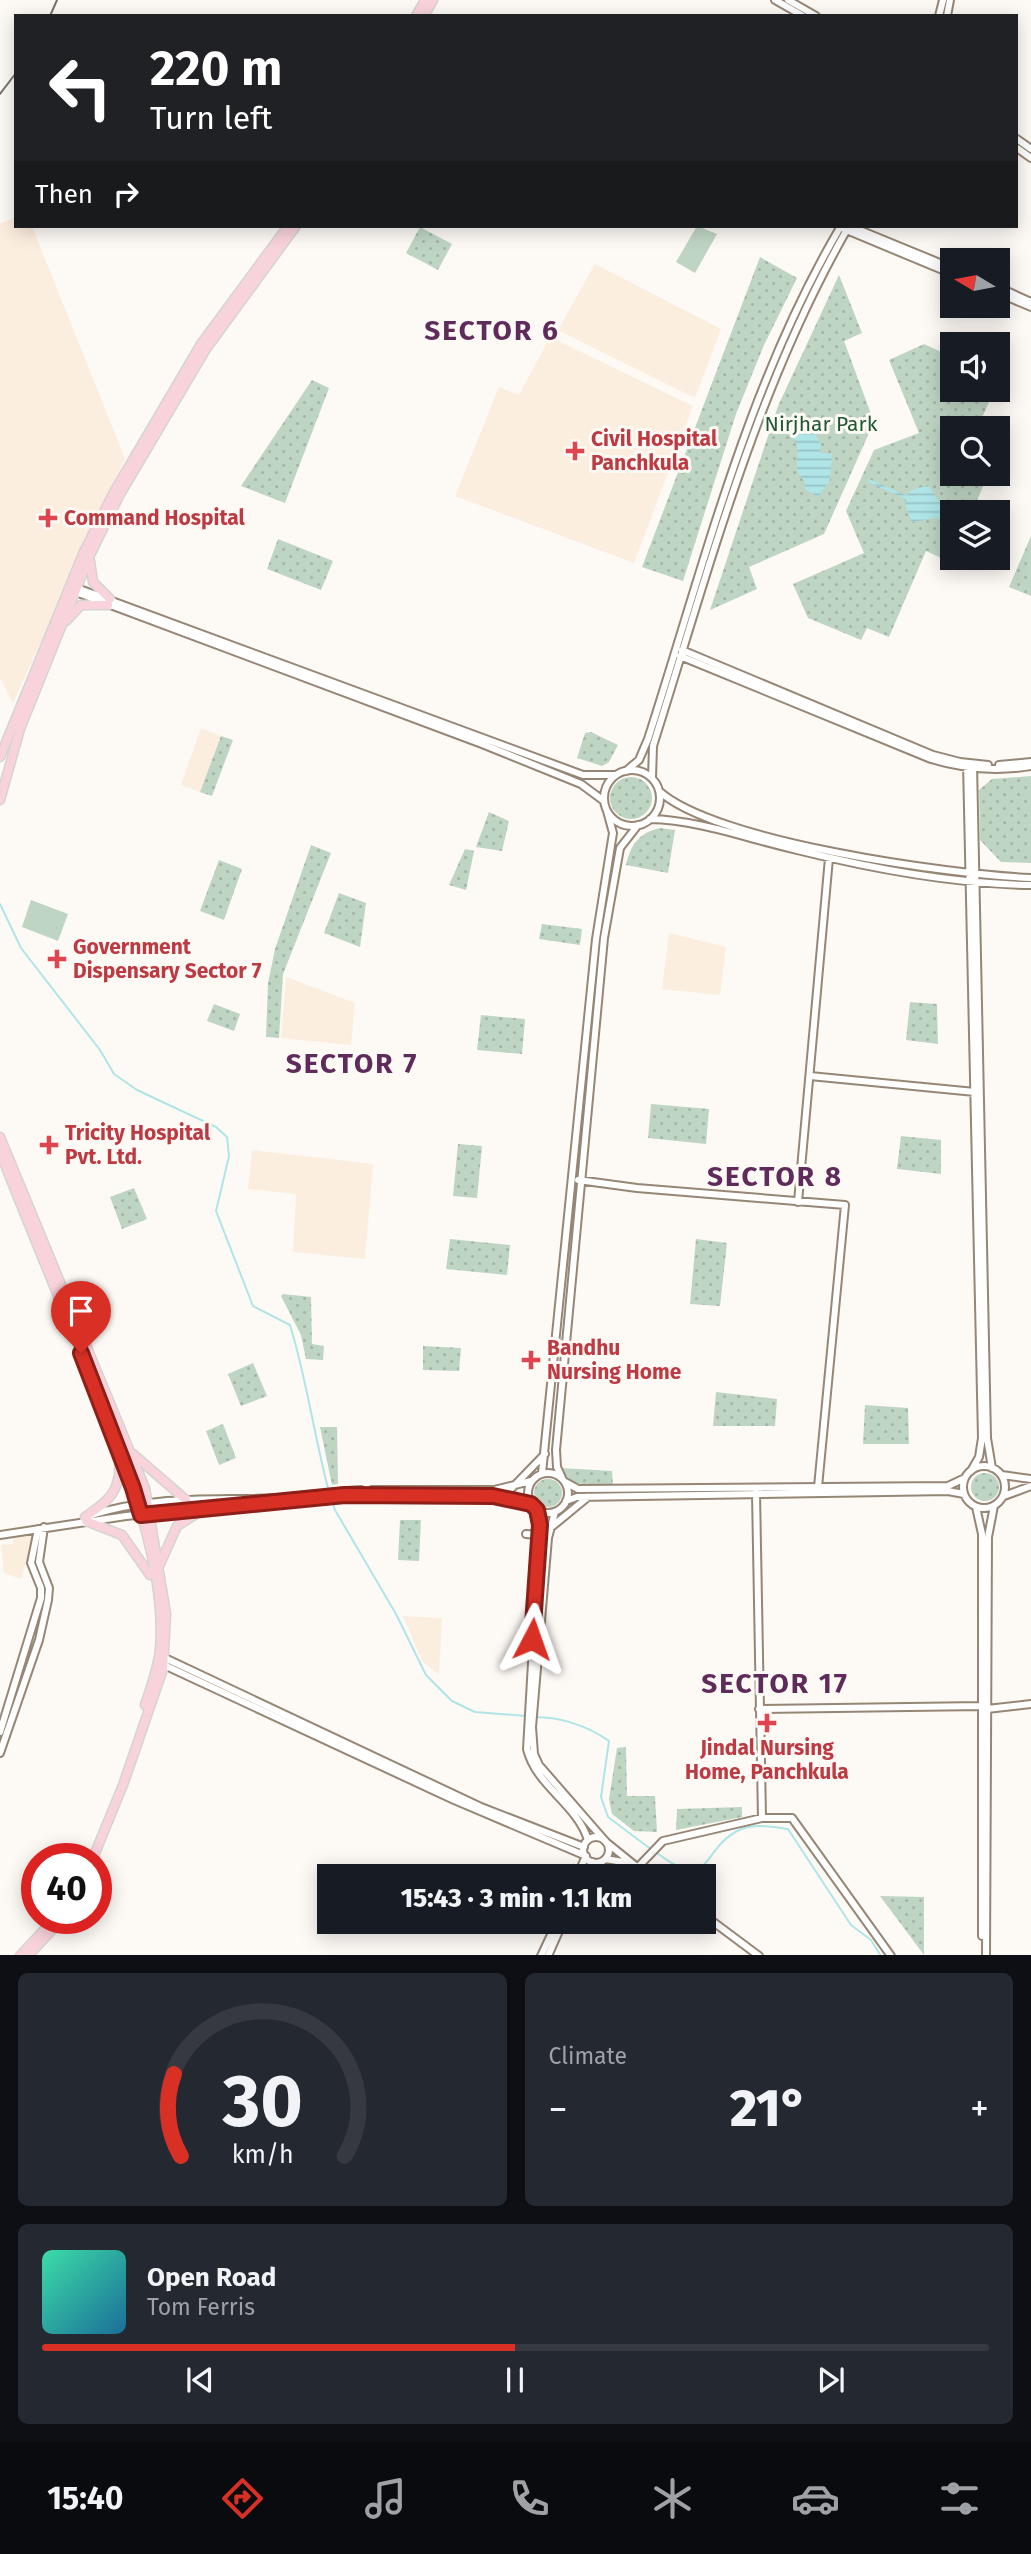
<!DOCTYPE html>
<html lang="en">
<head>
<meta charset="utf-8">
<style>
  body { margin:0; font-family:"Fira Sans",sans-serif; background:#242831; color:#f1f3f6; height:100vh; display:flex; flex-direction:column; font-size:26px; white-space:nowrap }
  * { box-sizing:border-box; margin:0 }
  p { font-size:23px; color:#9ea1a6 }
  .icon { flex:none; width:38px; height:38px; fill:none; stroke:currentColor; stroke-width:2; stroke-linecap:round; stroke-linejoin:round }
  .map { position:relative; height:1955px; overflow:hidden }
  .drawer { display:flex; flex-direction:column; gap:18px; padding:18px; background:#0d0f14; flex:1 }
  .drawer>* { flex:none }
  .guide { position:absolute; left:14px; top:14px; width:1004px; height:214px; border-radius:0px; box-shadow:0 4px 18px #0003; background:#202124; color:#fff; overflow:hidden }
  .needle { width:46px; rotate:280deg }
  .fabs { position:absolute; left:940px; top:248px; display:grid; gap:14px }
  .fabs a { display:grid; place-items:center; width:70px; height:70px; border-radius:0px; background:#171b24; box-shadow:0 4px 18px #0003; font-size:35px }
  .speed { position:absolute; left:21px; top:1843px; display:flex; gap:14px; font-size:35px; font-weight:700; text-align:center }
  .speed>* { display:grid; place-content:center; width:91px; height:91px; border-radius:50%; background:#171b24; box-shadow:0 4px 18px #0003; line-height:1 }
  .speed .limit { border:10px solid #d22; background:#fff; color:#111 }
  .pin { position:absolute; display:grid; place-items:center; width:60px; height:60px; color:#fff; margin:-72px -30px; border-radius:50% 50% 50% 0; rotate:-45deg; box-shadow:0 0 7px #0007 }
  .pin .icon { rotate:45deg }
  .me { position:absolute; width:77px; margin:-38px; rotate:4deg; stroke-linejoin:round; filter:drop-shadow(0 0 5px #0008) }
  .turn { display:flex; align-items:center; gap:24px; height:147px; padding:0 21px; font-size:32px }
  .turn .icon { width:91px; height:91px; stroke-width:2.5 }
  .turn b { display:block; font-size:49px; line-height:60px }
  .then { display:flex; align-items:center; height:66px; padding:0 21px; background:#0003; gap:14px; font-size:26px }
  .big { font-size:52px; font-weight:800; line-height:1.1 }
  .drawer .tile { flex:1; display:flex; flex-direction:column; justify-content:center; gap:10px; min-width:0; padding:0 24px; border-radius:10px; background:#242831 }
  .drawer .dial { align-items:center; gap:0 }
  .dial svg { height:182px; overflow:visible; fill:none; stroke:#363941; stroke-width:7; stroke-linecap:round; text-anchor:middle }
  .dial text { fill:#f1f3f6; stroke:none }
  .song { display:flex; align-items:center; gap:21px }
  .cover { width:84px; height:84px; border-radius:10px; background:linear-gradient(135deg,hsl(160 70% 55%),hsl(200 70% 35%)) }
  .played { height:7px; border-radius:4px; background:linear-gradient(90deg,#d93025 50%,#363941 50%) }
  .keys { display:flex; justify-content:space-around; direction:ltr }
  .heat { display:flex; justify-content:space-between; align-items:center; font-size:38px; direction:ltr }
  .drawer .tiles { flex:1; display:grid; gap:18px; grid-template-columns:1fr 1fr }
  .tile:last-child { grid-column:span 2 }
  .trip { position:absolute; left:317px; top:1864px; width:399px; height:70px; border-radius:0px; background:#171b24; box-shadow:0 4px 18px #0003; font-weight:800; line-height:70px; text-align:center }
  .tabs { display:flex; height:112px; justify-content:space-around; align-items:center; background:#090b0e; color:#9ea1a6 }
  .tabs .icon { width:49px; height:49px }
  .tabs .on { color:#d93025 }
  .tabs b { font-size:32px; color:#f1f3f6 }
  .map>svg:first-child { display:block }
  .built { fill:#fceedf }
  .green { fill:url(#green-dots) }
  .pitch { fill:#bfd5c4 }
  .water { fill:url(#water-rules) }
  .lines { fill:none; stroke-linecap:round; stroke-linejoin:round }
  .stream { stroke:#afe5e7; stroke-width:2 }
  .minor-casing { stroke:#968675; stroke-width:10 }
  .major-casing { stroke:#d5d4d3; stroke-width:11 }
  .minor { stroke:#fff; stroke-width:6 }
  .major { stroke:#f9d3dc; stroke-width:8 }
  .rail { stroke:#76726c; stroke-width:2 }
  .route-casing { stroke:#8d1f18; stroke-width:18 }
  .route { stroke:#d93025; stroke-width:12 }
  .health-dot { fill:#e0444e; stroke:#fdf9f5; stroke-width:2.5 }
  .labels { text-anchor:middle; stroke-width:6; stroke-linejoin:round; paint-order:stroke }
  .park-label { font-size:21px; fill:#205833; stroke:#fdf9f5 }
  .health-label { font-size:21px; font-weight:bold; fill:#be3a42; stroke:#fdf9f5; text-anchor:start }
  .district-label { font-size:28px; font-weight:bold; letter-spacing:2px; fill:#5e2b5a; stroke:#fdf9f5 }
</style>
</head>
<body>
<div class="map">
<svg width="1031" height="1956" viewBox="0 0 1031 1956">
  <defs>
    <pattern id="green-dots" width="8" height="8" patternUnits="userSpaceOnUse" patternTransform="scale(1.75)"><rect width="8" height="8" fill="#bfd5c4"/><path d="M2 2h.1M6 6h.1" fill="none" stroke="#a3b6a7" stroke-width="1.8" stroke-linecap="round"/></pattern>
    <pattern id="water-rules" width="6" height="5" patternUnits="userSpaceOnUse" patternTransform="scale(1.75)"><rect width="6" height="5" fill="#afe5e7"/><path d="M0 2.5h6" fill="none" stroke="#96c3c5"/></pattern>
  </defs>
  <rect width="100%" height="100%" fill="#fdf9f5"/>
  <!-- built -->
  <path class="built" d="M 16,217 L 16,226 L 32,226 L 125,459 L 13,703 L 0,678 L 0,224 Z
    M 595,264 L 721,329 L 695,398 L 558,330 Z
    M 550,337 L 693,406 L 634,563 L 455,496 L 499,387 L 519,395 Z
    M 201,728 L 221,736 L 200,792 L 181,785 Z
    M 669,933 L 726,947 L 720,995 L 662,989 Z
    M 286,977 L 355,1003 L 351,1045 L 281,1038 Z
    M 252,1150 L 373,1164 L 365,1259 L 293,1252 L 296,1194 L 248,1189 Z
    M 35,1533 L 21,1579 L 4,1573 L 1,1545 L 13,1544 L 13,1537 Z
    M 403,1616 L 442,1618 L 439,1675 L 422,1661 Z"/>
  <!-- green -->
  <path class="green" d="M 420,227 L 452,244 L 438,270 L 406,253 Z
    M 760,257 L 797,278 L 764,345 L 736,414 L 683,581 L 642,567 Z
    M 839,275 L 862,333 L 844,341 L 874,422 L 824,534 L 749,567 L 757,589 L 710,610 L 778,406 Z
    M 924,344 L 952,357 L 952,390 L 994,391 L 977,429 L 952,429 L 952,474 L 988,474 L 972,513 L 952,513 L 950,562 L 926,551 L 889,637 L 867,628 L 861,640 L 808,618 L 793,584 L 864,553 L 846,511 L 874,450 L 919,433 L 889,360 Z
    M 312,380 L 329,388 L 285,503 L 241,486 Z
    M 1031,536 L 1031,596 L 1009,587 Z
    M 278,539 L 333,561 L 321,590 L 267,569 Z
    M 591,732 L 618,745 L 609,762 L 602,766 L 577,758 L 585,733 Z
    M 221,736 L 233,740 L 212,796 L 200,792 Z
    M 1031,776 L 1031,863 L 1001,862 L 980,840 L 979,790 L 992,779 Z
    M610 798a21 21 0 1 1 42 0a21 21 0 1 1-42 0Z
    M 489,812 L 509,821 L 502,851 L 476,847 Z
    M 660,828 L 675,830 L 668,873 L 626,865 C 631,845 638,833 660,828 Z
    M 311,845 L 331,853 L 283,974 L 279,1038 L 266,1037 L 268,983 L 275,949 Z
    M 465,849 L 474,851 L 466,890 L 449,885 Z
    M 219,860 L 242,869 L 224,920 L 200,911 Z
    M 339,893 L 366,903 L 360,947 L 324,933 Z
    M 542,924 L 582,929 L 580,945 L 539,939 Z
    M 910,1002 L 937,1004 L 938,1044 L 906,1040 Z
    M 214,1004 L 240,1014 L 234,1031 L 207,1021 Z
    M 481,1015 L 525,1019 L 522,1054 L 477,1050 Z
    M 651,1104 L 709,1109 L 706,1144 L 648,1138 Z
    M 901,1136 L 941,1140 L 941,1174 L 897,1169 Z
    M 458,1144 L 482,1146 L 477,1198 L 453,1196 Z
    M 134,1188 L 147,1219 L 122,1229 L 110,1197 Z
    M 450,1239 L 510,1245 L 507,1275 L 446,1269 Z
    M 696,1239 L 727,1243 L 720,1306 L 690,1304 Z
    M 283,1294 L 311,1297 L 312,1344 L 324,1346 L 323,1360 L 306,1359 L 301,1335 L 281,1296 Z
    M 423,1346 L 461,1348 L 459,1371 L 423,1370 Z
    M 253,1363 L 267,1396 L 241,1406 L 228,1374 Z
    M 716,1392 L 777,1399 L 775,1426 L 713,1426 Z
    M 865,1405 L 908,1408 L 909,1444 L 863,1444 Z
    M 223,1424 L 236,1458 L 219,1465 L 206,1431 Z
    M 320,1427 L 337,1427 L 338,1484 L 332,1485 Z
    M 561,1468 L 612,1471 L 613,1485 C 593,1485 571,1489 561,1468 Z
    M971 1487a14 14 0 1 1 28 0a14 14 0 1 1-28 0Z
    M534 1493a14 14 0 1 1 28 0a14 14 0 1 1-28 0Z
    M 400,1520 L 421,1520 L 419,1561 L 398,1560 Z
    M 626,1747 L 627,1796 L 655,1796 L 657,1832 L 634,1831 L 612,1814 L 609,1799 L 617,1748 Z
    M 742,1807 L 742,1817 L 676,1830 L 677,1809 Z
    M 880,1896 L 924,1897 L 924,1955 Z"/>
  <!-- pitch -->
  <path class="pitch" d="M 697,226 L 717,234 L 695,273 L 676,262 Z
    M 31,900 L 68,914 L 58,941 L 22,927 Z"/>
  <!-- water -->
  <path class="water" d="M 791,416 L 807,418 L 821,445 L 820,453 L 832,454 L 830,480 L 818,497 L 805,489 L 805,482 C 790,466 801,460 796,444 C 793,433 787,427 791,416 Z
    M 869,479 L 907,496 L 910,491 L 928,485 L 942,506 L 957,504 L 963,513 L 952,513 L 952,530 L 946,530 L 937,518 L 912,522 L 905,504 L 906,499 L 868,482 Z"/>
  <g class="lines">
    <!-- stream -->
    <path class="stream" d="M 0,904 L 21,948 L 100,1050 L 114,1074 L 137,1090 L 216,1127 L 227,1137 L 229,1156 L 216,1211 L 253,1306 L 290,1325 C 307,1380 314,1436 329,1492
      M 332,1500 L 335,1510 L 396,1614 L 426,1675 L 452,1701 L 475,1712 L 526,1716
      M 535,1717 C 560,1717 588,1726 609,1741 L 601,1797 L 608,1817 L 652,1850
      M 657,1853 C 713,1895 699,1850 739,1830 C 754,1823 773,1827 788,1829 L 851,1925 L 871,1940 L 881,1956"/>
    <!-- minor casing -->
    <g class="minor-casing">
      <path id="minor" d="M 775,0 L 803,16
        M 788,0 L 816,16
        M 939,16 L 943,0
        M 947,16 L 950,0
        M 1017,139 L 1031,149
        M 1017,148 L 1031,158
        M 850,226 L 952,268
        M 844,229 L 952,274
        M 998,287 L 1031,302
        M 998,293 L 1031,307
        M 74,587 L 583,775 L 616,775
        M 73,591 L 482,744 L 581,784 L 604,801
        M 682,650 L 933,755 L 960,762 L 988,765
        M 680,656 L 931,759 C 964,769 996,772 1031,766
        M 967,763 L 982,1438 L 979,1457 L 971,1471
        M 973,764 L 987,1438 L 992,1468
        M 999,765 L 1031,762
        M604 798a28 28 0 1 1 56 0a28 28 0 1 1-56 0Z
        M 626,771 L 639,760 L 648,739 C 704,565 748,383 841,226
        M 652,778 L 653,746 C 709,569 756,387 849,226
        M 659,791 C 715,842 952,875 1031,878
        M 650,819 C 699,820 749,839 797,850 C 873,869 953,884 1031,885
        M 810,1076 L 975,1092
        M 578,1180 L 637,1188 L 845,1205 L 818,1487
        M 798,1202 L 829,858
        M963 1487a21 21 0 1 1 42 0a21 21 0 1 1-42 0Z
        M528 1493a20 20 0 1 1 40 0a20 20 0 1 1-40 0Z
        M 542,1473 L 596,939 L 613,833 L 607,811
        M 1002,1475 L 1031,1479
        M 562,1478 L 557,1467 L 556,1450 L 604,938 L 620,848 L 638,825
        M 565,1482 L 578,1489 L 948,1486 L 965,1478
        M 511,1489 L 545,1454
        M 372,1490 L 494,1490 L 531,1481
        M 756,1493 L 762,1818
        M 1004,1496 L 1031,1486
        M 566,1501 L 577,1497 L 948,1491 L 964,1494
        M 976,1507 L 982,1534 L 982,1936
        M 537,1510 L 540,1525 L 527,1749 C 536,1786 577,1804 588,1840
        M 555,1512 L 548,1538 L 532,1727 L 534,1754 L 539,1765 L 606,1842 L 648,1876
        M 91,1515 C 154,1495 214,1501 279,1498 C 307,1497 333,1491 361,1490
        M 549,1529 L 588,1497
        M 526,1534 L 539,1535
        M 0,1535 L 126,1516 L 345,1495 L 493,1496 L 531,1504
        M 165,1658 L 481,1807 L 584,1847
        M 164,1665 L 454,1800 L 586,1856 L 577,1876
        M 759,1709 L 982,1706 L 987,1709 L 1031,1704
        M 0,1732 L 41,1598 L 41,1588 L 31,1563 L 38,1529
        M 0,1753 L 39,1640 L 48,1600 L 49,1588 L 39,1562 L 44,1527
        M583 1850a13 13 0 1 1 26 0a13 13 0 1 1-26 0Z
        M 605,1859 L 630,1863
        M 638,1867 L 663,1841 L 762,1818 L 792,1818 L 891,1956
        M 585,1876 L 593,1862
        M 704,1915 L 759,1956
        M 541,1956 L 557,1922
        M 548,1956 L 563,1922
        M 986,1956 L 988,1537 L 994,1506"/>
    </g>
    <!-- major casing -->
    <g class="major-casing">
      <path id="major" d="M 416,16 L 425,0
        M 424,16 L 433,0
        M 90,561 L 93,582 L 110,599
        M 66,621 L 81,605 L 108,605
        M 0,757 L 83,554 L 114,492 L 201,344 L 288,226
        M 0,800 L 20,729 L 90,555 L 119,496 L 206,349 L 296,226
        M 0,1137 L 145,1488 L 166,1614 L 163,1669 L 123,1785 L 93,1858
        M 0,1152 C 26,1218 53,1284 80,1349 C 114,1434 168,1557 160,1649 C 158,1669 151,1687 145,1705
        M 133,1454 L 186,1500
        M 85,1517 C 109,1501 122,1490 119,1459
        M 86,1521 L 122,1535 L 150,1575
        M 160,1564 L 177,1526 L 204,1509
        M 20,1956 L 55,1918
        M 28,1956 L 63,1918"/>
    </g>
    <!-- minor -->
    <use href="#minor" class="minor"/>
    <!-- major -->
    <use href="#major" class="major"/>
    <!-- rail -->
    <path class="rail" d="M 50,16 L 57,0
      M 0,94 L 16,73"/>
  </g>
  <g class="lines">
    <!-- route casing -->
    <g class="route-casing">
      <path id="route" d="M 81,1353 L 133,1488 L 141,1515 L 345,1495 L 493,1496 L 531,1504 L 537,1510 L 540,1525 L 532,1639"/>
    </g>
    <!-- route -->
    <use href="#route" class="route"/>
  </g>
  <!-- markers -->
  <g class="health-dot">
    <path d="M571.5 440.5h7v7h7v7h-7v7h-7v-7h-7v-7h7z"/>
    <path d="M44.5 507.5h7v7h7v7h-7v7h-7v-7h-7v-7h7z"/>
    <path d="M53.5 948.5h7v7h7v7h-7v7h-7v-7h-7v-7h7z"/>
    <path d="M45.5 1134.5h7v7h7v7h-7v7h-7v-7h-7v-7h7z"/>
    <path d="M527.5 1349.5h7v7h7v7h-7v7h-7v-7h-7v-7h7z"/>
    <path d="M763.5 1712.5h7v7h7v7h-7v7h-7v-7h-7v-7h7z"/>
  </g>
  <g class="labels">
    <!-- park labels -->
    <g class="park-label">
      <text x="821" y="431">Nirjhar Park</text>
    </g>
    <!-- health labels -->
    <g class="health-label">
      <text x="591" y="446">Civil Hospital<tspan x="591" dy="24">Panchkula</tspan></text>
      <text x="64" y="525">Command Hospital</text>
      <text x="73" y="954">Government<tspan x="73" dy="24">Dispensary Sector 7</tspan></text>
      <text x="65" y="1140">Tricity Hospital<tspan x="65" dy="24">Pvt. Ltd.</tspan></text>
      <text x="547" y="1355">Bandhu<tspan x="547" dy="24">Nursing Home</tspan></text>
      <text x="767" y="1755" text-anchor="middle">Jindal Nursing<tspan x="767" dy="24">Home, Panchkula</tspan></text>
    </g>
    <!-- district labels -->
    <g class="district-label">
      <text x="492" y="340">SECTOR 6</text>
      <text x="352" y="1073">SECTOR 7</text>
      <text x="775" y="1186">SECTOR 8</text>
      <text x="775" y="1693">SECTOR 17</text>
    </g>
  </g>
</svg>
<div class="fabs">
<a><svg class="needle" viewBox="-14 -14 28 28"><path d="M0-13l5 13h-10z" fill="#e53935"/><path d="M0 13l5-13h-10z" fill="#9ea1a6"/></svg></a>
<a><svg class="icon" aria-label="sound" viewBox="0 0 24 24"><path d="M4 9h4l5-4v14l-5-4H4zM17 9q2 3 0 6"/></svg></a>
<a><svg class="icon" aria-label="search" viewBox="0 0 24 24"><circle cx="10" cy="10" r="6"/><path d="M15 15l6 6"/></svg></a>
<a><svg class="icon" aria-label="layers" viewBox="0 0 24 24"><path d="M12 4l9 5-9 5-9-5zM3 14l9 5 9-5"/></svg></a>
</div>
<div class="speed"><div class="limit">40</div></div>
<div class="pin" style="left:81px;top:1353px;background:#d93025"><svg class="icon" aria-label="arrive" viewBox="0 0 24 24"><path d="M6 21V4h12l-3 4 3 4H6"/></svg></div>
<svg class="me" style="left:532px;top:1639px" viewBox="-20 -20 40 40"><path d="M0-17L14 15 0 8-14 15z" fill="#d93025" stroke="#fff" stroke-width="4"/></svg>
<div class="trip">15:43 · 3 min · 1.1 km</div>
<div class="guide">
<div class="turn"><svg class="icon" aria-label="left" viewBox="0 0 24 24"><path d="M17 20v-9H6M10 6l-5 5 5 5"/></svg><div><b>220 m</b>Turn left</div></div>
<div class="then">Then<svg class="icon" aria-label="right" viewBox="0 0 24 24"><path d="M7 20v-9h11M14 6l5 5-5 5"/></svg></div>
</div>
</div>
<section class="drawer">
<div class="tiles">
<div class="tile dial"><svg viewBox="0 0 100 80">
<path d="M14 69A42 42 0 1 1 86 69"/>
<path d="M14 69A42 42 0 0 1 11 33" stroke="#d93025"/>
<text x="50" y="56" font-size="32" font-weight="700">30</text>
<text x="50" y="72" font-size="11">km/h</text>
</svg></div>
<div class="tile"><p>Climate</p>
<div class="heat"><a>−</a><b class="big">21°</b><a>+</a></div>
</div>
<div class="tile">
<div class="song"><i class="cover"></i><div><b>Open Road</b><p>Tom Ferris</p></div></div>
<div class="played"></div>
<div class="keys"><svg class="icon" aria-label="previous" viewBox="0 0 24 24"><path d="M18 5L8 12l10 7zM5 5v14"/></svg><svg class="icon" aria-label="pause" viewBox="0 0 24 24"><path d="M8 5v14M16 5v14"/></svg><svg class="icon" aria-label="next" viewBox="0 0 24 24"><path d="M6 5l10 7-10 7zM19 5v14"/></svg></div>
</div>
</div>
</section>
<nav class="tabs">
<b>15:40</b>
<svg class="icon on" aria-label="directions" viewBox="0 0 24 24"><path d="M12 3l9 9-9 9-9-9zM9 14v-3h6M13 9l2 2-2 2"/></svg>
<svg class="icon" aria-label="music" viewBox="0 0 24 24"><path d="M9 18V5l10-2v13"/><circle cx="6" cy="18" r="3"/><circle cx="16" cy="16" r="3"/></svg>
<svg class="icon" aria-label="phone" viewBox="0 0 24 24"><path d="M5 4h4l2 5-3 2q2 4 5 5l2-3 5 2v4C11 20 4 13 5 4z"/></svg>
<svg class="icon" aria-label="climate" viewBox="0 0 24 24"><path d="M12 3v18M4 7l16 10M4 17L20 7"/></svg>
<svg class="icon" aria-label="car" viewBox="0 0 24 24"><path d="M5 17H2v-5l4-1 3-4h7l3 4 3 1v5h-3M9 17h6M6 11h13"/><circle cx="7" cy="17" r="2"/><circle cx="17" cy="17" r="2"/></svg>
<svg class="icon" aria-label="filters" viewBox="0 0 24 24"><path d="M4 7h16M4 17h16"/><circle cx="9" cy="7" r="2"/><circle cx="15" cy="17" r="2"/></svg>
</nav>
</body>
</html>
